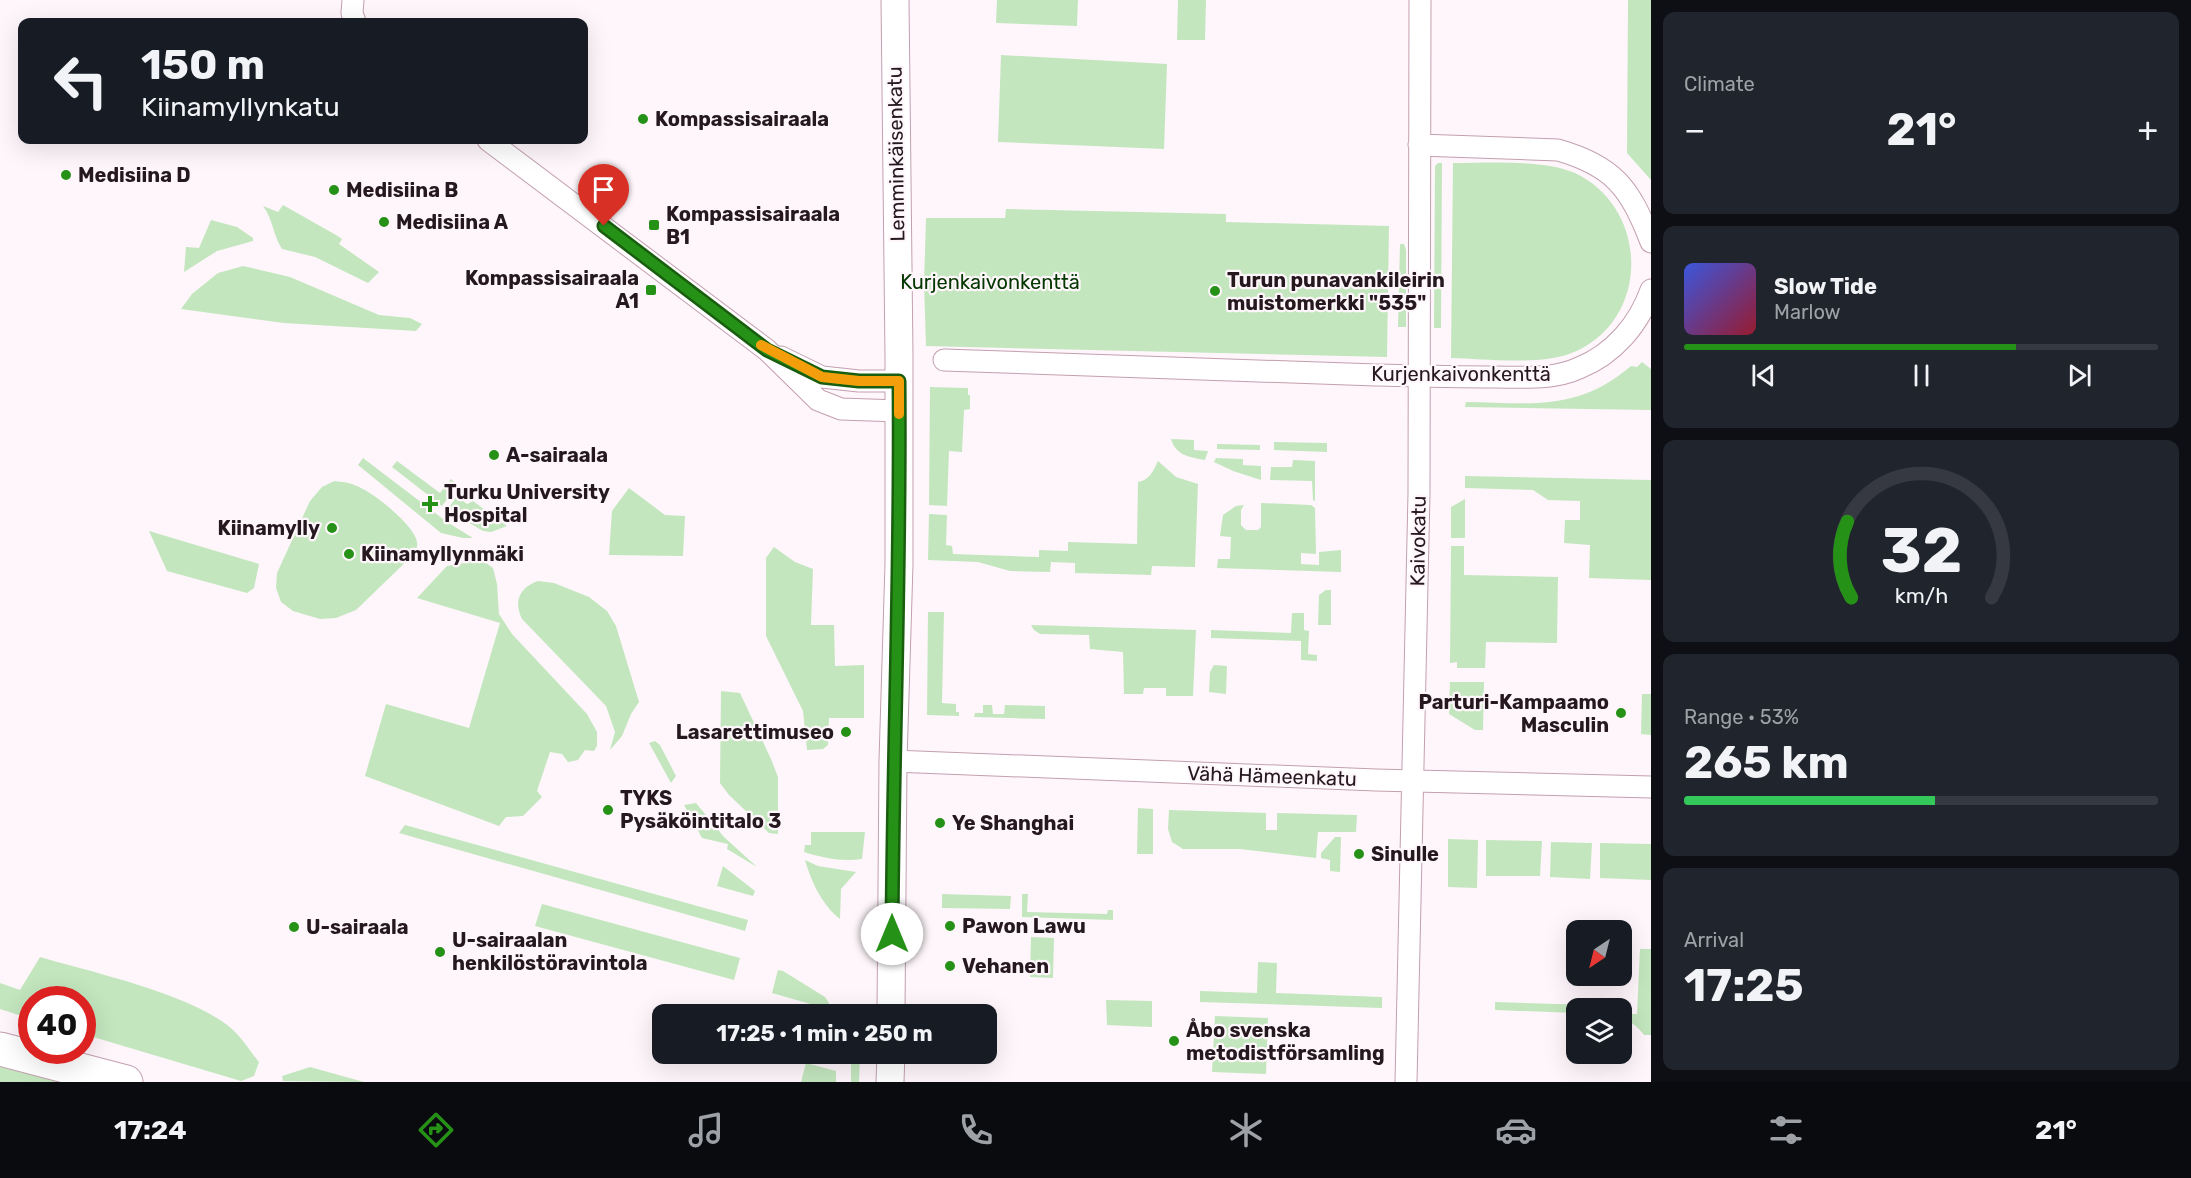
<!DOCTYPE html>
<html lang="en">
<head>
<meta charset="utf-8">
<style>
  body { margin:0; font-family:Rubik,sans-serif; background:#20242c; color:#f1f3f6; height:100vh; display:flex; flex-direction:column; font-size:22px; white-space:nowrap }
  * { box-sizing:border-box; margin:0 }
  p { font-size:20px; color:#9ea1a6 }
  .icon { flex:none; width:33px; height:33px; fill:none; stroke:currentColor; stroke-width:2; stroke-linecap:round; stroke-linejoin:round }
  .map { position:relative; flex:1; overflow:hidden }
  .drawer { display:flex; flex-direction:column; gap:12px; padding:12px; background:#0d0f14; width:540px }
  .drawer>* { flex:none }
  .top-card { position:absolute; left:18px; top:18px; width:570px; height:126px; border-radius:12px; box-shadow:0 6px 24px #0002; background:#171b24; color:#f1f3f6; overflow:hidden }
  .needle { width:39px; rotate:215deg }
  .fabs { position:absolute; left:1566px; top:920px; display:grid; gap:12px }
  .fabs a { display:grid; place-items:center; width:66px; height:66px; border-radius:12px; background:#171b24; box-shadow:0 6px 24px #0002; font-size:30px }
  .speed { position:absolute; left:18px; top:986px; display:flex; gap:12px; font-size:30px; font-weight:700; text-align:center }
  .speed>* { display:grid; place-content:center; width:78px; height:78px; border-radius:50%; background:#171b24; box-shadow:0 6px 24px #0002; line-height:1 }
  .speed .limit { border:9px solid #d22; background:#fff; color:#111 }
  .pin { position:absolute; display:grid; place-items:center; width:51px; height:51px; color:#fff; margin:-62px -26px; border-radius:50% 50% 50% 0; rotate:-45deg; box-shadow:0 0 6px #0007 }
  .pin .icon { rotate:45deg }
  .me { position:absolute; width:66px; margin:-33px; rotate:0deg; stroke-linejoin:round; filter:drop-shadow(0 0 4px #0008) }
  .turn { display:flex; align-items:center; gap:21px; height:126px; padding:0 24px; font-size:27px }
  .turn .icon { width:78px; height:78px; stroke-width:2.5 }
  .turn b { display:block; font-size:42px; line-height:51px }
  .big { font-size:45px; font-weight:700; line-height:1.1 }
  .drawer .card { flex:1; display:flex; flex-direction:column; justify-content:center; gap:9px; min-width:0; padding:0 21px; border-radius:12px; background:#20242c }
  .drawer .dial { align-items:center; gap:0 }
  .dial svg { height:156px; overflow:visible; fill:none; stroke:#363941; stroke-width:7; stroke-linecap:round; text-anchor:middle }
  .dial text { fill:#f1f3f6; stroke:none }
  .song { display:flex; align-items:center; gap:18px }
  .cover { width:72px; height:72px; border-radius:9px; background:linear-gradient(135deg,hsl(230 70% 55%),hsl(350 70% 35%)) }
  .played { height:6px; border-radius:3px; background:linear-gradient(90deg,#269117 70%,#363941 70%) }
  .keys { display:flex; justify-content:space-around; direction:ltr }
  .heat { display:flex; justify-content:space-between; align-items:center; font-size:33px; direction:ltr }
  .charge { height:9px; border-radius:4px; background:linear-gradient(90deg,#34c759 53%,#363941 0) }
  .trip { position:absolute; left:652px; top:1004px; width:345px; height:60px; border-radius:12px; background:#171b24; box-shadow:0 6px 24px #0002; font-weight:700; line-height:60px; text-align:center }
  .tab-bar { display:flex; height:96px; justify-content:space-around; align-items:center; background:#090b0e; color:#9ea1a6 }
  .tab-bar .icon { width:42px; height:42px }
  .tab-bar .selected { color:#269117 }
  .tab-bar b { font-size:27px; color:#f1f3f6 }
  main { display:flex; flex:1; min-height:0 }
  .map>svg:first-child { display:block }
  .green { fill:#c3e6be }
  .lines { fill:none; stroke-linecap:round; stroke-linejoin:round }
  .minor-casing { stroke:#c39fb0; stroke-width:23 }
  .tertiary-casing { stroke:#c39fb0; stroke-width:29 }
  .trunk-casing { stroke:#c39fb0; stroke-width:35 }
  .minor { stroke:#fff; stroke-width:21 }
  .tertiary { stroke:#fff; stroke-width:27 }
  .trunk { stroke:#fff; stroke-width:33 }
  .route-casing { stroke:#195e0f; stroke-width:15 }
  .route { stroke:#269117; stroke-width:10 }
  .slow { stroke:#f59e0b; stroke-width:10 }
  .poi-dot { fill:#269117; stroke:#fef6fa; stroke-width:2 }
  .labels { text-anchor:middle; stroke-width:4.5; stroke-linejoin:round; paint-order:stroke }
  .poi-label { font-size:20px; font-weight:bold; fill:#25181e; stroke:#fef6fa; text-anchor:start }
  .street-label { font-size:20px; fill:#25181e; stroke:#fef6fa }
  .park-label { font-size:20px; fill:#033700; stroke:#fef6fa }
</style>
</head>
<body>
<main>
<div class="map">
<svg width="1651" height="1082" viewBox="0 0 1651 1082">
  <rect width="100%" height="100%" fill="#fef6fa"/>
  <!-- green -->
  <path class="green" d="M 997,0 L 1078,0 L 1077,26 L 996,23 Z
    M 1178,0 L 1206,0 L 1205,40 L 1177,40 Z
    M 1628,0 L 1651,0 L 1651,180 L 1627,153 Z
    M 1001,55 L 1167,64 L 1164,149 L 998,142 Z
    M 1438,163 L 1442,163 L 1441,328 L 1434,328 L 1435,166 Z
    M 1453,163 C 1488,163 1544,159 1575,173 C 1651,209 1651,324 1569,354 C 1540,365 1482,359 1451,358 Z
    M 283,205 L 336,235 L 342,239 L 339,244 L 379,272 L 368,283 L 315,257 L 282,249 C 273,235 273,219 263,206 L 278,212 Z
    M 1006,209 L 1226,214 L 1226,222 L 1389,226 L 1387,357 L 926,346 L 924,284 L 926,218 L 1005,218 Z
    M 211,220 L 237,227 L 253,238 L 253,241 L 217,251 L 184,272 L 186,247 L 199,248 Z
    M 1400,244 L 1404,244 L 1406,250 L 1406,327 L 1398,327 Z
    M 243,266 L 290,277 L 379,315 L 410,318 L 422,324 L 416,331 L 284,323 L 181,309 L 192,294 L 218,273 Z
    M 1642,362 L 1651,369 L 1651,410 L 1465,407 L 1466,402 C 1531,403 1577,412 1631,366 L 1637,367 Z
    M 930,387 L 968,388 L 968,395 L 970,395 L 970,409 L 964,410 L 962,452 L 949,451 L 947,506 L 929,505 Z
    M 1171,439 L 1194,440 L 1194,450 L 1208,451 L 1205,460 C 1190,457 1176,456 1171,439 Z
    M 1274,442 L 1327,443 L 1327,452 L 1274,450 Z
    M 1217,444 L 1260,445 L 1260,450 L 1217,449 Z
    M 363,458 L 447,522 L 473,538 L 463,538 L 441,533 L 358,465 Z
    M 1216,458 L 1243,459 L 1243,465 L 1261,466 L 1261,480 L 1233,471 L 1214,462 Z
    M 1293,460 L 1315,461 L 1315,501 L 1313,500 L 1312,481 L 1270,480 L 1271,467 L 1292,467 Z
    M 397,461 L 440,493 L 451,479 L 458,485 L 442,506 L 392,467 Z
    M 1158,461 L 1176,477 L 1198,484 L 1195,567 L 1152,566 L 1151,575 L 1075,573 L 1075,563 L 1051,562 L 1050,572 L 1010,571 L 978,562 L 928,560 L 929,514 L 947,515 L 946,545 L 952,546 L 953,554 L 1039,557 L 1039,550 L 1068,551 L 1068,542 L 1137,544 L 1138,482 C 1150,480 1153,471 1158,461 Z
    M 1465,476 L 1651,480 L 1651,580 L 1589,578 L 1590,545 L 1564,543 L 1565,520 L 1580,520 L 1580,501 L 1548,500 L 1533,490 L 1465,488 Z
    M 334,481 C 344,482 352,483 361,488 C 376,495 415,526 417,542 C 418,547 416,550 413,555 L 356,610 L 336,618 L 320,619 L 293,611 L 281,602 L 276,588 L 277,573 L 310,501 L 322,487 Z
    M 629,488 L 665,515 L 685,516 L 683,556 L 609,555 L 612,511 Z
    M 457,496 L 467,504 L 473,501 L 507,526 L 491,532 L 483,531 L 447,510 Z
    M 1465,499 L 1465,538 L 1451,538 L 1451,507 Z
    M 1261,503 L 1311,505 L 1315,508 L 1316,554 L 1301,553 L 1301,564 L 1319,565 L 1319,552 L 1341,550 L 1341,572 L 1217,568 L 1218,559 L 1230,559 L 1231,537 L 1220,536 L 1223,515 L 1236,506 L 1244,505 L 1241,510 L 1241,525 L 1246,530 L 1258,530 L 1261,527 Z
    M 149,531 L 259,564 L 254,588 L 247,593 L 167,571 Z
    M 1451,546 L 1464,546 L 1464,575 L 1558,577 L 1557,643 L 1486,642 L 1485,668 L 1457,668 L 1457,662 L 1450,663 Z
    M 774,547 L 795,562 L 813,569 L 811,625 L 834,625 L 835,666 L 864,665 L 864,718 L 829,718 L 828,745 L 823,749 L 807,750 L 803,711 L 766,636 L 766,558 Z
    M 482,560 L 493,568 L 497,584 L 499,614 L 512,634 L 587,714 L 597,732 L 597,746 L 594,751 L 585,750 L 578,760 L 568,762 L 562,754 L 550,752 L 537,791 L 542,797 L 523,816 L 506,817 L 499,826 L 365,776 L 386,704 L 469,728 L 500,623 L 417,598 L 447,566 Z
    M 538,581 L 554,583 L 589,597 L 607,611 L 616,626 L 639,702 L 631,714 L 622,736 L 610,750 L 615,732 L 606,706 L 522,619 C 513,601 520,587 538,581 Z
    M 1326,590 L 1331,590 L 1331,625 L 1318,625 L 1319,595 Z
    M 928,612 L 944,612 L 942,703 L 956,704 L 956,712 L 959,712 L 959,716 L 927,715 Z
    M 1292,613 L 1304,613 L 1304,630 L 1309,631 L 1308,654 L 1317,655 L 1317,661 L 1301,660 L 1301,641 L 1211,638 L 1211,630 L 1291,633 Z
    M 1031,625 L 1196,630 L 1193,696 L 1166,696 L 1166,688 L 1144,688 L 1143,694 L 1124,694 L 1123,652 L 1090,649 L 1089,635 L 1040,634 L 1034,630 Z
    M 1214,665 L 1227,666 L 1226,694 L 1209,692 L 1210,672 Z
    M 1450,682 L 1484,682 L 1483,730 L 1475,730 L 1449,714 Z
    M 721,691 L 740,693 L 771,759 L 778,777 L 778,834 L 769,833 L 729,795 L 720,783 Z
    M 1642,694 L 1651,694 L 1651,735 L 1641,734 Z
    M 983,705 L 992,705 L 993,714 L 1004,714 L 1005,705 L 1045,706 L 1045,719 L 974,717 L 975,713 L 983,713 Z
    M 655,741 L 660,745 L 676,776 L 671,783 L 649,743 Z
    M 696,803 L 724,837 L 757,867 L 727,849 L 728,844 L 702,838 L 684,805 Z
    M 1138,808 L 1153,809 L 1153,854 L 1137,854 Z
    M 1169,810 L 1266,813 L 1266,830 L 1277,830 L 1277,813 L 1357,815 L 1356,832 L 1318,832 L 1316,858 L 1240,849 L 1183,849 L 1172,842 L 1168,829 Z
    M 405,825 L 748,920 L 745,931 L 399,833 Z
    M 811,832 L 865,832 L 862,859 C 842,862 824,858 804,852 L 805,845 L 811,845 Z
    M 1335,837 L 1341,837 L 1340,872 L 1330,871 L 1330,860 L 1321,858 L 1321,853 Z
    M 1448,839 L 1478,840 L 1477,888 L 1448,887 Z
    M 1486,840 L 1542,841 L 1540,876 L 1486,876 Z
    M 1551,842 L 1592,843 L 1590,879 L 1550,877 Z
    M 1600,843 L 1651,844 L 1651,880 L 1600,878 Z
    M 805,860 L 818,866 L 856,872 L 841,889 L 840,919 C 822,905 811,881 805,860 Z
    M 723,866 L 755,891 L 753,896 L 717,886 Z
    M 942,894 L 1011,896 L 1010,909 L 942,908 Z
    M 1022,894 L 1028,894 L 1027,912 L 1107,914 L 1108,910 L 1113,910 L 1113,920 L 1022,917 Z
    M 542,904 L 740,958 L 734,980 L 535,926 Z
    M 1031,937 L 1054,938 L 1053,978 L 1030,977 Z
    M 1640,949 L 1651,949 L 1651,1035 L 1644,1035 C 1638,1027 1631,1021 1622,1019 L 1622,1014 L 1637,1014 Z
    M 40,957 C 91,972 201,996 236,1033 C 245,1042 251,1053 259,1062 L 254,1076 L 241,1081 L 83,1034 L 82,999 L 32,999 L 31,1019 L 0,1009 L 0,983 L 20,990 Z
    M 1258,962 L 1277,963 L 1276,993 L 1382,997 L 1382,1008 L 1200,1002 L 1200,991 L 1257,993 Z
    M 778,970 L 783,971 L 825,997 L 829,1003 L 828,1009 L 772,993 Z
    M 1106,1000 L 1152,1001 L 1152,1027 L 1107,1025 Z
    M 1495,1002 L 1593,1005 L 1610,1008 L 1576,1008 L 1576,1013 L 1495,1010 Z
    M 1215,1016 L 1268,1018 L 1266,1074 L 1212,1072 Z
    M 851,1053 L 860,1053 L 859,1082 L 851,1082 Z
    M 0,1063 L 75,1082 L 0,1082 Z
    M 806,1063 L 836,1071 L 836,1082 L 801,1082 Z
    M 310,1067 L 364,1082 L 283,1081 L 282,1076 Z"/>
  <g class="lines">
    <!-- minor casing -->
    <g class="minor-casing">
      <path id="minor" d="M 353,0 L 352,13 L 355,22
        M 488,140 L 767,350 L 818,400 L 841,409 L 899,411
        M 1419,145 L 1558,150 C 1614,166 1630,188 1651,242
        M 781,357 L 822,377 L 859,381 L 899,381
        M 944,360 C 1088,365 1232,370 1376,375 C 1416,376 1455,377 1494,377 C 1523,377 1553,380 1579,368 C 1614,354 1639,324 1651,290
        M 893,761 L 1376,780 L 1651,787
        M 1406,1082 L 1419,493 L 1420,0"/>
    </g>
    <!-- tertiary casing -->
    <g class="tertiary-casing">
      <path id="tertiary" d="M 891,1014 L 893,761 L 899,564 L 899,357 L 895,0
        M 890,1082 L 891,1053"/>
    </g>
    <!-- trunk casing -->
    <g class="trunk-casing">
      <path id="trunk" d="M 0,1049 L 126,1082"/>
    </g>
    <!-- minor -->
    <use href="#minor" class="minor"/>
    <!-- tertiary -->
    <use href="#tertiary" class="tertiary"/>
    <!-- trunk -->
    <use href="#trunk" class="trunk"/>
  </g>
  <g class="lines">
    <!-- route casing -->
    <g class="route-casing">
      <path id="route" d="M 604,226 L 767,350 L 822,377 L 859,381 L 899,381 C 901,565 893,750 892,934"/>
    </g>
    <!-- route -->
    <use href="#route" class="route"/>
    <!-- slow -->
    <path class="slow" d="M 761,345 L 822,377 L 859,381 L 899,381 L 899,414"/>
  </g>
  <!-- markers -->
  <g class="poi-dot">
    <circle cx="643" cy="119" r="6"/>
    <circle cx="66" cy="175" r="6"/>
    <circle cx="334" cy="190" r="6"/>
    <circle cx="384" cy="222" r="6"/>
    <rect x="648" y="219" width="12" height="12" rx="3"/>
    <rect x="645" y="284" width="12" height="12" rx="3"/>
    <circle cx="1215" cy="291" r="6"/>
    <circle cx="494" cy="455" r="6"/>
    <path d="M427 495h6v6h6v6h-6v6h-6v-6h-6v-6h6z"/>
    <circle cx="332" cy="528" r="6"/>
    <circle cx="349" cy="554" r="6"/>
    <circle cx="1621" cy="713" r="6"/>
    <circle cx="846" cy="732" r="6"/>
    <circle cx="608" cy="810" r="6"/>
    <circle cx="940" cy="823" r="6"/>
    <circle cx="1359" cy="854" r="6"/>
    <circle cx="950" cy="926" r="6"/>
    <circle cx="294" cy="927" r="6"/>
    <circle cx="440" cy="952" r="6"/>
    <circle cx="950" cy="966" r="6"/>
    <circle cx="1174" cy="1041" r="6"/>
  </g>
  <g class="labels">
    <!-- poi labels -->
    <g class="poi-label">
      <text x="655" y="126">Kompassisairaala</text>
      <text x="78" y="182">Medisiina D</text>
      <text x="346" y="197">Medisiina B</text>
      <text x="666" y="221">Kompassisairaala<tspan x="666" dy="23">B1</tspan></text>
      <text x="396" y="229">Medisiina A</text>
      <text x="639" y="285" text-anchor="end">Kompassisairaala<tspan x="639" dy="23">A1</tspan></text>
      <text x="1227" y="287">Turun punavankileirin<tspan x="1227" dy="23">muistomerkki "535"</tspan></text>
      <text x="506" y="462">A-sairaala</text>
      <text x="444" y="499">Turku University<tspan x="444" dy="23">Hospital</tspan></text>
      <text x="320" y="535" text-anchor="end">Kiinamylly</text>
      <text x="361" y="561">Kiinamyllynmäki</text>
      <text x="1609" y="709" text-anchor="end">Parturi-Kampaamo<tspan x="1609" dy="23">Masculin</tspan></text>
      <text x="834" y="739" text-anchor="end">Lasarettimuseo</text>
      <text x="620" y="805">TYKS<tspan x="620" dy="23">Pysäköintitalo 3</tspan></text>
      <text x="952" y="830">Ye Shanghai</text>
      <text x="1371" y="861">Sinulle</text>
      <text x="962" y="933">Pawon Lawu</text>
      <text x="306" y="934">U-sairaala</text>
      <text x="452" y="947">U-sairaalan<tspan x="452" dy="23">henkilöstöravintola</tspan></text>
      <text x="962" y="973">Vehanen</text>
      <text x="1186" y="1037">Åbo svenska<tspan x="1186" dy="23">metodistförsamling</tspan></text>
    </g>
    <!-- street labels -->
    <g class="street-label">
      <text transform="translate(896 154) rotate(-91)" y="7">Lemminkäisenkatu</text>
      <text x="1461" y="381">Kurjenkaivonkenttä</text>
      <text transform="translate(1418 541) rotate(-89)" y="7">Kaivokatu</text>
      <text transform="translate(1272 776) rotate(2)" y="7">Vähä Hämeenkatu</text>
    </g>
    <!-- park labels -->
    <g class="park-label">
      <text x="990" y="289">Kurjenkaivonkenttä</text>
    </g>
  </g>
</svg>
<div class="fabs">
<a><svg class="needle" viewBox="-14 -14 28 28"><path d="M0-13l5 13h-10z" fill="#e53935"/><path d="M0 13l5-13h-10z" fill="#9ea1a6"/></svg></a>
<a><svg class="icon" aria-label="layers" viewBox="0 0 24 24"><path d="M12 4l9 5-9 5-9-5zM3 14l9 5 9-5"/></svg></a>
</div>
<div class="speed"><div class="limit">40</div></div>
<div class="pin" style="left:604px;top:226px;background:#d93025"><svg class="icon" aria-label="arrive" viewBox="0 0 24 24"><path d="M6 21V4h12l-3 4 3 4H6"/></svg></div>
<svg class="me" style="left:892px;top:934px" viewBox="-20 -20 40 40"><circle r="19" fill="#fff"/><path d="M0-13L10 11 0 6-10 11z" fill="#269117"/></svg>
<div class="trip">17:25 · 1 min · 250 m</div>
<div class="top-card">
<div class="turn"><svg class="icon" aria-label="left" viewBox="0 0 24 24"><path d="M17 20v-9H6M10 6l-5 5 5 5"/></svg><div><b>150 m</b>Kiinamyllynkatu</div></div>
</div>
</div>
<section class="drawer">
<div class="card"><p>Climate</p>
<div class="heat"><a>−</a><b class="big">21°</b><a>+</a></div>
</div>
<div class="card">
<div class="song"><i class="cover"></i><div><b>Slow Tide</b><p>Marlow</p></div></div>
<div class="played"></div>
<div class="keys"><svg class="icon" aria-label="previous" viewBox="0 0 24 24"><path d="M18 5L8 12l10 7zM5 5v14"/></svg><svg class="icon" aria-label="pause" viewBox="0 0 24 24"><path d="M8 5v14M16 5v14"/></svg><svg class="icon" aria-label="next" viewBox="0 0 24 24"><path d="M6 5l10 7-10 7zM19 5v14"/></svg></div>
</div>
<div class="card dial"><svg viewBox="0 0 100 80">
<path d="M14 69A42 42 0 1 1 86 69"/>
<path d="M14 69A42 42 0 0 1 12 30" stroke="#269117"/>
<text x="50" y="56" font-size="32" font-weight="700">32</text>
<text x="50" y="72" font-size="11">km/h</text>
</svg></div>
<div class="card"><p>Range · 53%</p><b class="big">265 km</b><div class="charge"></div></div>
<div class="card"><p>Arrival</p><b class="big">17:25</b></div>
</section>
</main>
<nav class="tab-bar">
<b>17:24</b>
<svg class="icon selected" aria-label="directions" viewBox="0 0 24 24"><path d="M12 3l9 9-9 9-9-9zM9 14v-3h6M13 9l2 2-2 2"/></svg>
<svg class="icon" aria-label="music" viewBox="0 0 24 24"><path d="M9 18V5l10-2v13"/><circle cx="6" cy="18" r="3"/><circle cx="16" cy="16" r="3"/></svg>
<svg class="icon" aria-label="phone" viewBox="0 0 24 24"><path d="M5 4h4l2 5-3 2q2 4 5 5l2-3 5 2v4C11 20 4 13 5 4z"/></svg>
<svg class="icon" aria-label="climate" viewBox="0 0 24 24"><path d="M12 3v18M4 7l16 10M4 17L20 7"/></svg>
<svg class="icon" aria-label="car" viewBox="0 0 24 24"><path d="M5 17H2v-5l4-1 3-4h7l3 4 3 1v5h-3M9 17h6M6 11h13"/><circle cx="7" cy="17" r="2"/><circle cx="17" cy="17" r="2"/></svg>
<svg class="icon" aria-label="filters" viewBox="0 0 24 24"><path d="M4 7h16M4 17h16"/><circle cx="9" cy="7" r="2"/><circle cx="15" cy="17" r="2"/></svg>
<b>21°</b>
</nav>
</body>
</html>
